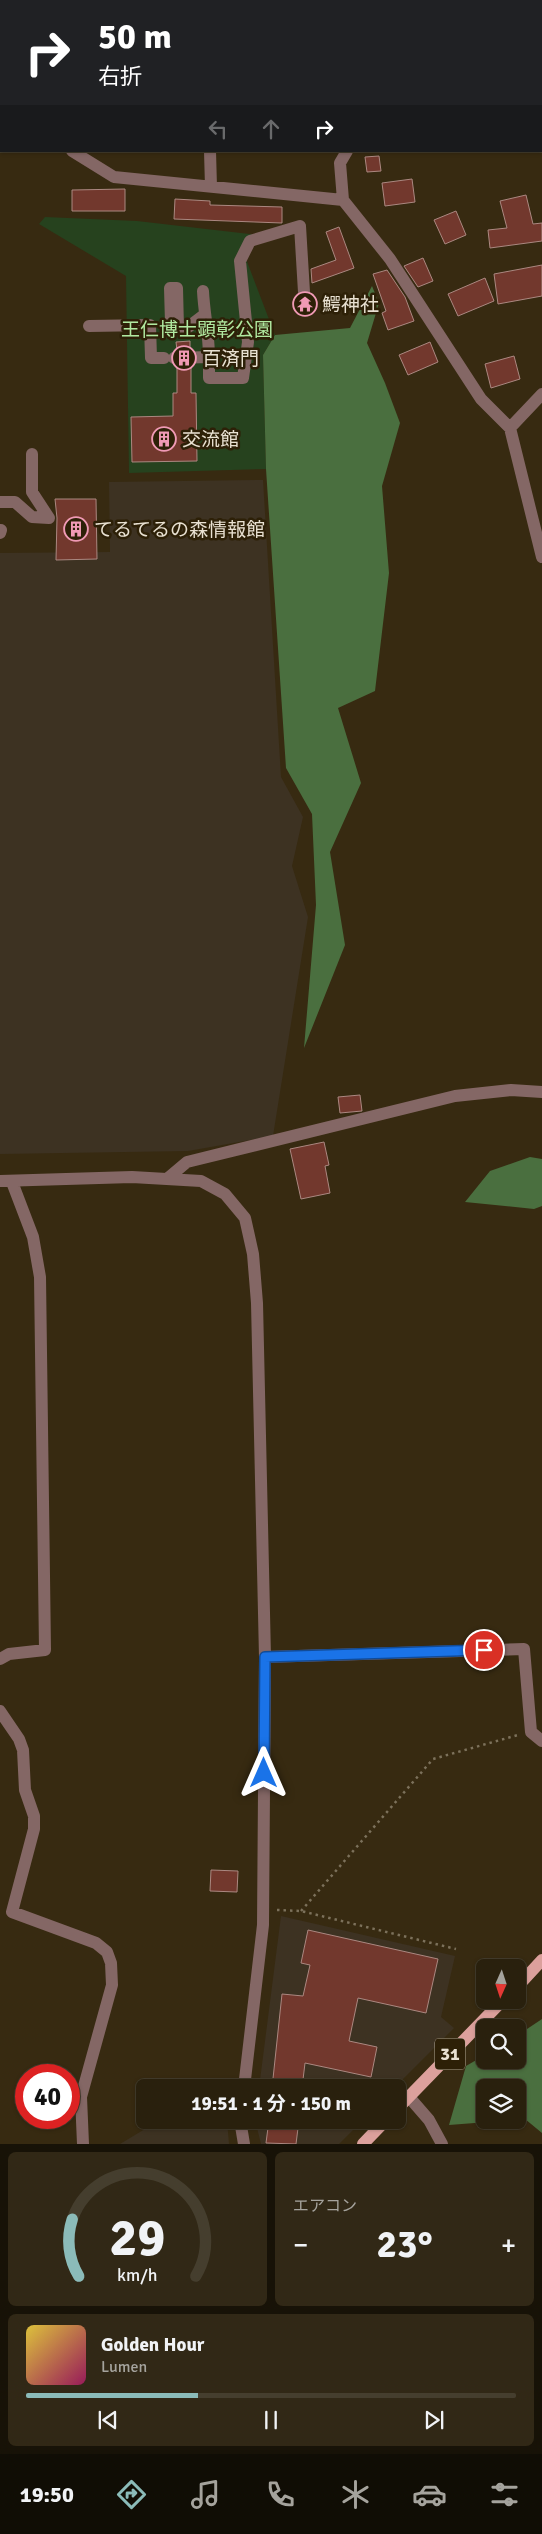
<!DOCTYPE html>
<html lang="ja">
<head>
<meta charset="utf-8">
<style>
  body { margin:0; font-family:Signika,"Noto Sans JP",sans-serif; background:#312816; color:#f1f3f6; height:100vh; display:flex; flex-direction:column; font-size:19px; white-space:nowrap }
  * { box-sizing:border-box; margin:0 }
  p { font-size:16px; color:#a5a39d }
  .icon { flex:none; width:28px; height:28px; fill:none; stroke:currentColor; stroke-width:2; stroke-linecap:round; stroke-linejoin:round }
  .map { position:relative; height:2144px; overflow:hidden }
  .side { display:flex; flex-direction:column; gap:8px; padding:8px; background:#171207; flex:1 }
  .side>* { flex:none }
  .banner { position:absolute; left:0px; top:0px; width:542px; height:152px; box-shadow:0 1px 4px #0004,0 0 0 1px #453e2e; background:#202124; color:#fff; overflow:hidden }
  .needle { width:32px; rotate:183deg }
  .fabs { position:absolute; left:476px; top:1959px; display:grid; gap:10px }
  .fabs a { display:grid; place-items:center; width:50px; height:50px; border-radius:8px; background:#29200d; box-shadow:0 1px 4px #0004,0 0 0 1px #453e2e; font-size:25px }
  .speed { position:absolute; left:15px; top:2064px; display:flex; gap:10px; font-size:25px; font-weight:700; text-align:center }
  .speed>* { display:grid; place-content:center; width:65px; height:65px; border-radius:50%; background:#29200d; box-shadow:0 1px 4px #0004,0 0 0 1px #453e2e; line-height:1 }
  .speed .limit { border:8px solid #d22; background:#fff; color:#111 }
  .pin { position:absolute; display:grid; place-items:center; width:42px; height:42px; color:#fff; margin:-21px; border:2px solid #fff; border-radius:50%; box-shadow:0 1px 5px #0007 }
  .me { position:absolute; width:55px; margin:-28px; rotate:0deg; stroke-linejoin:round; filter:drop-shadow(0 0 4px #0008) }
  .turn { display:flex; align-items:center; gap:18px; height:105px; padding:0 15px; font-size:22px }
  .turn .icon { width:65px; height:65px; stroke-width:2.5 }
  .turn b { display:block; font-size:35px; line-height:42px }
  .lanes { display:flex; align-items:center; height:48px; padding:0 15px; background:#0003; justify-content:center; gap:25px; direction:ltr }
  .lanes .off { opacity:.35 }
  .big { font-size:38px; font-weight:700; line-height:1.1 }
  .side .card { flex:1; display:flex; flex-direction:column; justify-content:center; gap:8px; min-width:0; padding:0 18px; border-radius:8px; background:#312816 }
  .side .dial { align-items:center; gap:0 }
  .dial svg { height:130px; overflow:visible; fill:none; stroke:#453e2e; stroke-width:7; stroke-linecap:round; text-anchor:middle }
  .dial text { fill:#f1f3f6; stroke:none }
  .song { display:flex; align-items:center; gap:15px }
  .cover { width:60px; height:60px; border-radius:8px; background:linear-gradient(135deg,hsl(50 70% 55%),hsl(330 70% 35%)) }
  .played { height:5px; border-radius:2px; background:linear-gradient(90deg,#8bbbb9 35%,#453e2e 35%) }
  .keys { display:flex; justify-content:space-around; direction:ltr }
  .heat { display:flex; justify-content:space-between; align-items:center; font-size:28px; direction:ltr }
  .side .tiles { flex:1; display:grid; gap:8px; grid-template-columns:1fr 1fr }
  .card:last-child { grid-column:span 2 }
  .trip { position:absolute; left:136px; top:2079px; width:270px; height:50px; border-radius:8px; background:#29200d; box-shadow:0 1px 4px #0004,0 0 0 1px #453e2e; font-weight:700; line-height:50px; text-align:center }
  .tab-bar { display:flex; height:80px; justify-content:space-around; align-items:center; background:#100d05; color:#a5a39d }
  .tab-bar .icon { width:35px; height:35px }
  .tab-bar .selected { color:#8bbbb9 }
  .tab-bar b { font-size:22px; color:#f1f3f6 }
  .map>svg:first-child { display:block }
  .industrial { fill:#3d3222 }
  .green { fill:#26421e }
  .forest { fill:#4a6f3f }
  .building { fill:#72382d; stroke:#ab8881 }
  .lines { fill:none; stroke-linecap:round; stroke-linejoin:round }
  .path { stroke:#7c715b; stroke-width:2.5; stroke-dasharray:2.5 4; stroke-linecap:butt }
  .minor { stroke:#846765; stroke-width:12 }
  .major { stroke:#dca09c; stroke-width:12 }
  .route-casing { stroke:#114b97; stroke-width:12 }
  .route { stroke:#1a73e8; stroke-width:9 }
  .labels { text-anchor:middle; stroke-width:5; stroke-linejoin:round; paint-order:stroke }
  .shield { fill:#2d2007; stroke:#b1a795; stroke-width:1 }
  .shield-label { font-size:18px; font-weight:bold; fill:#e9e1d2 }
  .poi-label { font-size:19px; fill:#e9e1d2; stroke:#2d2007; text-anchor:start }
  .park-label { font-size:19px; fill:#b0e9a0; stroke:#2d2007 }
</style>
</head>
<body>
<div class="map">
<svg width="542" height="2144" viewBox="0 0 542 2144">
  <rect width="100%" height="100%" fill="#372a11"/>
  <!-- industrial -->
  <path class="industrial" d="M 263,480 L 281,777 L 303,817 L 292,866 L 308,917 L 273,1136 L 188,1151 L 0,1154 L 0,553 L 110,552 L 109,482 Z
    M 281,1916 L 455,1956 L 441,2017 L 454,2028 L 395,2087 L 259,2088 Z
    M 160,2120 L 227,2120 L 229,2144 L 120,2144 Z
    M 255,2120 L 363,2120 L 339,2144 L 261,2144 Z"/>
  <!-- green -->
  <path class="green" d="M 45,217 L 137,221 L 259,235 L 246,259 L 275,335 L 263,355 L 266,469 L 129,473 L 126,276 L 39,224 Z"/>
  <!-- forest -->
  <path class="forest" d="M 372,286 L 379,303 L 367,343 L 385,383 L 400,423 L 382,486 L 389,573 L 375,691 L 338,708 L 361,783 L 330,852 L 345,945 L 304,1048 L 316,905 L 312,814 L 286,768 L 266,469 L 263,355 L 275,335 L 350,328 Z
    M 530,1157 L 542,1159 L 542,1206 L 534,1209 L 465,1202 L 490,1171 Z
    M 542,2019 L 542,2133 L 525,2119 L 518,2120 L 518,2088 L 485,2088 L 485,2120 L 513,2120 L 449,2125 L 466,2066 L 485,2055 L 485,2060 L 518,2060 L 518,2035 Z"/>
  <!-- building -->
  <path class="building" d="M 379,156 L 381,171 L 367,172 L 365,157 Z
    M 412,179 L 415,202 L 385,206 L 382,183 Z
    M 125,189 L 125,211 L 72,211 L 72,190 Z
    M 526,195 L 533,224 L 542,223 L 542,241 L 490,248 L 488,230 L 507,228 L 500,201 Z
    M 175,199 L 210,201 L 210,205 L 282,207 L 282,223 L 174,219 Z
    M 456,211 L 466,235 L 445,244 L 434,220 Z
    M 339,227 L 354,268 L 312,283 L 311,269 L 336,260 L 326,232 Z
    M 423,258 L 433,281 L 418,287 L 404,266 Z
    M 542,265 L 542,296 L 498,304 L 494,274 Z
    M 387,270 L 405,297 L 414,321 L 388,330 L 382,313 L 386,311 L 373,274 Z
    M 485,278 L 494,301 L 458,316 L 448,294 Z
    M 313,294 L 314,312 L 296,312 L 296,296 L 304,300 Z
    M 190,341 L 190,349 L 177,350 L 176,342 Z
    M 430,342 L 438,362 L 408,375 L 399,355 Z
    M 514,356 L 520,379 L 491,388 L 485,364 Z
    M 177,366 L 191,366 L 191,393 L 196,393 L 197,461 L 132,462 L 131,417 L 173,416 L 173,393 L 177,393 Z
    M 55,499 L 96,499 L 97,559 L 56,560 L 57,518 Z
    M 360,1095 L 362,1111 L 340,1113 L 338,1097 Z
    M 324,1142 L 329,1165 L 325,1166 L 330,1193 L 301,1199 L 290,1149 Z
    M 211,1870 L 238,1871 L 237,1892 L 210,1891 Z
    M 308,1930 L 438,1959 L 426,2013 L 358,1998 L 349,2041 L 377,2047 L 371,2077 L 305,2063 L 302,2088 L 272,2088 L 282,1994 L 303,1996 L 310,1965 L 301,1963 Z
    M 269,2120 L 299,2120 L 296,2144 L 266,2143 Z"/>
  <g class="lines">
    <!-- path -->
    <path class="path" d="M 277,1910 L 301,1911 L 456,1949
      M 301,1911 L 433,1759 L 518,1735"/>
    <!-- minor -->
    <path class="minor" d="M 206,0 L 206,1
      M 0,94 L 1,97
      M 541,110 L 542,110
      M 72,151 L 114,177 L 343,200
      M 210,151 L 211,187
      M 347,151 L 340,163 L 343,200 L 390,259 L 481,399 L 510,428 L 542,557
      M 203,291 C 204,313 209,334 209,357
      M 171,323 L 170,288 L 177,288 L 178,328 L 187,328 L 204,315
      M 89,326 L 150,325 L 151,358 L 164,358
      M 174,358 L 209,357 L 209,378 L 243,378 L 248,342 L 240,261 L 250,241 L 300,226 L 304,292
      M 510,428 L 542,394
      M 0,502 L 15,502 L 32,517 L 49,518 L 32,492 L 32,454
      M 0,533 L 1,530
      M 168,1178 L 187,1162 L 455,1096 L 511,1090 L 542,1092
      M 0,1181 L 132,1177 L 201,1181 L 225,1194 L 245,1218 L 253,1254 L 257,1303 L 265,1657 L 263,1925 L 244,2088
      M 265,1657 L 524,1649 L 531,1732 L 542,1741
      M 0,1659 L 9,1654 L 45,1650 L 40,1277 L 33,1237 L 12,1182
      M 0,1711 L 19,1739 L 23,1750 L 25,1790 L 34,1816 L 34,1829 L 12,1912 L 96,1943 L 107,1952 L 111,1963 L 112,1985 L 81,2097 L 83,2144
      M 409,2097 L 429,2120 L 442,2144
      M 240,2120 L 244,2144"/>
    <!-- major -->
    <path class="major" d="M 518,1986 L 542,1960
      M 398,2108 L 503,2000
      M 363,2144 L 386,2120"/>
  </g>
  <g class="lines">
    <!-- route casing -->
    <g class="route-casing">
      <path id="route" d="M 264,1773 L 265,1657 L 484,1650"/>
    </g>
    <!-- route -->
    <use href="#route" class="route"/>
  </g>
  <!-- icons -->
  <defs>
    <g id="temple-ring" transform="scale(1.25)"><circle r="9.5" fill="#2d2007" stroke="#f09ab5" stroke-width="1.5"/><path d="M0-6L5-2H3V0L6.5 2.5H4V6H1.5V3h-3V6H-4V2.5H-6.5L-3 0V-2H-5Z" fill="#f09ab5"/></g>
    <g id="building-ring" transform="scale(1.25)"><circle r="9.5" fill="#2d2007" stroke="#f09ab5" stroke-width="1.5"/><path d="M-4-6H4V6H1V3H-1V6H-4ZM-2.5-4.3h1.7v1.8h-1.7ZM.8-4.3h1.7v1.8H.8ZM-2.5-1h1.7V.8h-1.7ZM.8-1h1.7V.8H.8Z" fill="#f09ab5"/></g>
  </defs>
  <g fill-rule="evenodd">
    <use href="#temple-ring" x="305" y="304"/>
    <use href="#building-ring" x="184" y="358"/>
    <use href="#building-ring" x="164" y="439"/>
    <use href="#building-ring" x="76" y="529"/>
  </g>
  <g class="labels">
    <!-- shield labels -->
    <rect class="shield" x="435" y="2038.5" width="30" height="31" rx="4"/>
    <g class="shield-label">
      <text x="450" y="2060">31</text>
    </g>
    <!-- poi labels -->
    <g class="poi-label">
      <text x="322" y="311">鰐神社</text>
      <text x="202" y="365">百済門</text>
      <text x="182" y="446">交流館</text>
      <text x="94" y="536">てるてるの森情報館</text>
    </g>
    <!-- park labels -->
    <g class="park-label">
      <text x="197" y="336">王仁博士顕彰公園</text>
    </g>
  </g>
</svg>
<div class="fabs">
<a><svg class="needle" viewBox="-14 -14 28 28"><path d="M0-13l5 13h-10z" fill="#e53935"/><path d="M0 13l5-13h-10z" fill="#a5a39d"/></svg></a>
<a><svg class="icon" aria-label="search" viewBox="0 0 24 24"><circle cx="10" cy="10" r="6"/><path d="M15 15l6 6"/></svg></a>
<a><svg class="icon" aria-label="layers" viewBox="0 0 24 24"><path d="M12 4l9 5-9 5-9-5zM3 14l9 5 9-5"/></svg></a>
</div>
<div class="speed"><div class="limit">40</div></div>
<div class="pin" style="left:484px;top:1650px;background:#d93025"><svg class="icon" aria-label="arrive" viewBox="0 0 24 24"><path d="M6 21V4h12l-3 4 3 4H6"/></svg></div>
<svg class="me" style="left:264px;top:1773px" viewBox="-20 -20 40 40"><path d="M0-17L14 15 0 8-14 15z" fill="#1a73e8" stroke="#fff" stroke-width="4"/></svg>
<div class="trip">19:51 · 1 分 · 150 m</div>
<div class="banner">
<div class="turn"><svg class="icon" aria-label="right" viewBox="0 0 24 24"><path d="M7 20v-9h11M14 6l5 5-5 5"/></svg><div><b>50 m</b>右折</div></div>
<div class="lanes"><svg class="icon off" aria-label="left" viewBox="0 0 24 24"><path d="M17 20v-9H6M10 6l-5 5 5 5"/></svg><svg class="icon off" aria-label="ahead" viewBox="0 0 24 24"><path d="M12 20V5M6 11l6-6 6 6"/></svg><svg class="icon" aria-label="right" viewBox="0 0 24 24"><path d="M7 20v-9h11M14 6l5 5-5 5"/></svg></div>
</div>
</div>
<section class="side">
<div class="tiles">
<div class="card dial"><svg viewBox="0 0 100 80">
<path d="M14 69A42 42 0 1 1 86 69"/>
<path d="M14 69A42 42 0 0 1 10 34" stroke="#8bbbb9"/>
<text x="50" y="56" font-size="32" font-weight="700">29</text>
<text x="50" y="72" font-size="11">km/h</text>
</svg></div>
<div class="card"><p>エアコン</p>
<div class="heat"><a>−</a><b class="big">23°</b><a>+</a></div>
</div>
<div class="card">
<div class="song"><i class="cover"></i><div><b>Golden Hour</b><p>Lumen</p></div></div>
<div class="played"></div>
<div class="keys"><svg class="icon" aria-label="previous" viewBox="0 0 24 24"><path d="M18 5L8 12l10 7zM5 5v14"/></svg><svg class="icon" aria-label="pause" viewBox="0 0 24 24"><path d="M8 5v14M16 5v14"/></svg><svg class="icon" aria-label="next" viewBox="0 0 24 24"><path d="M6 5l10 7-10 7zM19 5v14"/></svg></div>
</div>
</div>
</section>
<nav class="tab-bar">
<b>19:50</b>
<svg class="icon selected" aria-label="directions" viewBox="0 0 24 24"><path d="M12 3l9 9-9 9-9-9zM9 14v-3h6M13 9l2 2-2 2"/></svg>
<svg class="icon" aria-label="music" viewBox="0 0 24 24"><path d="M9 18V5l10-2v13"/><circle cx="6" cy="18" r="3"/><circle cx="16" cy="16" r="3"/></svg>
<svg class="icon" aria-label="phone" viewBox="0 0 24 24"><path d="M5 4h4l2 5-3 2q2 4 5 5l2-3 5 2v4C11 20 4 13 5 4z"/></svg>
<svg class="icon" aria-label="climate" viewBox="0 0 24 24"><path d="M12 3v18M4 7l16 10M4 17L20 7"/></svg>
<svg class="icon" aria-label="car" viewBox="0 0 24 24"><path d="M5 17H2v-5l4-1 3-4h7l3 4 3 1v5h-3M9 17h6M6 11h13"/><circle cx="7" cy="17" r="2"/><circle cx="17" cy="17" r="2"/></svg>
<svg class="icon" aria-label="filters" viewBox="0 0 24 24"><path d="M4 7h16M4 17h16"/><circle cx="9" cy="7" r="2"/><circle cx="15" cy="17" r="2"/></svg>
</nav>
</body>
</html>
